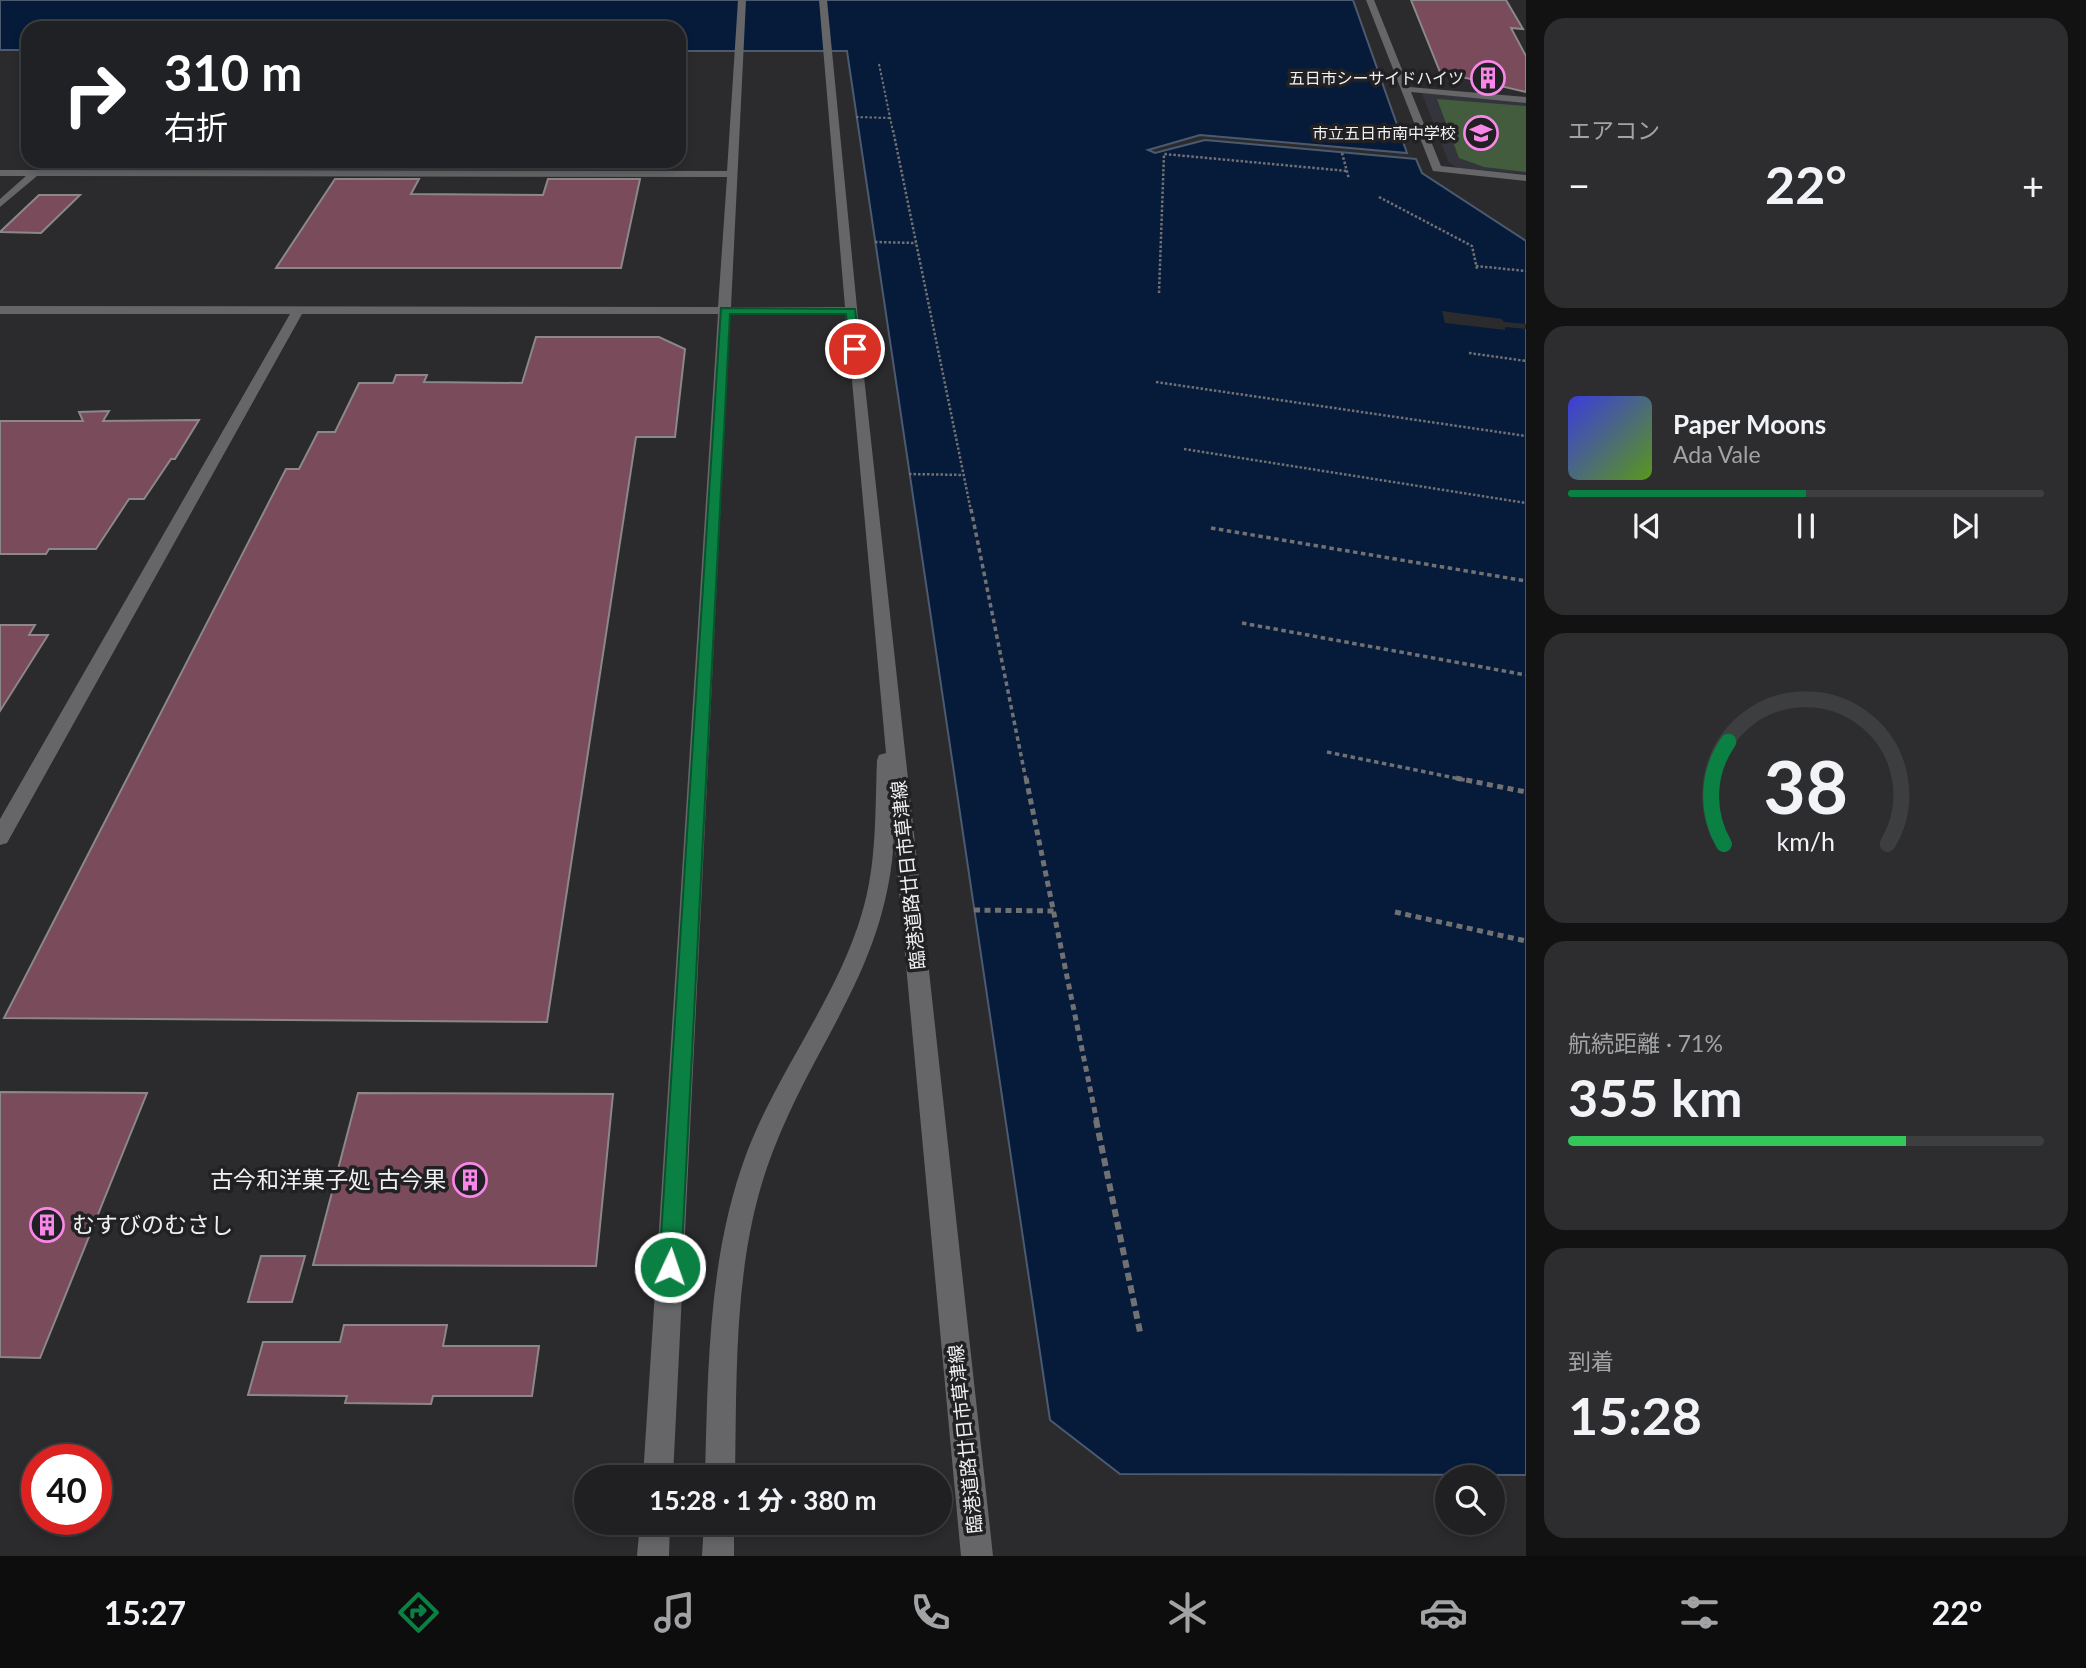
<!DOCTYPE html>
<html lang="ja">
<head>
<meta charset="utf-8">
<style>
  body { margin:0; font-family:Lato,"Noto Sans JP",sans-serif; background:#2d2d2f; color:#f1f3f6; height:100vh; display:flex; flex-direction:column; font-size:26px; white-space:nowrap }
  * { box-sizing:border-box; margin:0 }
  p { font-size:23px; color:#a2a3a5 }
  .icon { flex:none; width:38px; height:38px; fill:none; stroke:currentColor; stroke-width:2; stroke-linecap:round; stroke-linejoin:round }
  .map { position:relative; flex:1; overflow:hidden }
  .panel { display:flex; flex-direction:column; gap:18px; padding:18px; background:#121213; width:560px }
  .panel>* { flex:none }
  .banner { position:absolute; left:21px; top:21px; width:665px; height:147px; border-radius:21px; box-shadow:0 4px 10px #0003,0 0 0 2px #3d3e40; background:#202124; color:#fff; overflow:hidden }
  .tools { position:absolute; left:1435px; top:1465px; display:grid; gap:14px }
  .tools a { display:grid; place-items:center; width:70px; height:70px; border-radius:50%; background:#202022; box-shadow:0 4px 10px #0003,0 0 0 2px #3d3e40; font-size:35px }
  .speed { position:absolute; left:21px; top:1444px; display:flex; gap:14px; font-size:35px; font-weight:700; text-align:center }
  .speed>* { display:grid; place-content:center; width:91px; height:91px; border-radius:50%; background:#202022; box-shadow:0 4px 10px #0003,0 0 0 2px #3d3e40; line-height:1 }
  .speed .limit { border:10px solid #d22; background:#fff; color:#111 }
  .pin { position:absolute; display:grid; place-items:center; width:60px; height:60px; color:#fff; margin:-30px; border:4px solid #fff; border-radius:50%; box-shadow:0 2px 7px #0007 }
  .me { position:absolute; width:77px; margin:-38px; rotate:3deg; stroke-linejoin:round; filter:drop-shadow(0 0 5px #0008) }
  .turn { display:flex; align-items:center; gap:24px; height:147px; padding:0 28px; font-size:32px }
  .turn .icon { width:91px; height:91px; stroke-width:2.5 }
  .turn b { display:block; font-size:49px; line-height:60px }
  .big { font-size:52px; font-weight:700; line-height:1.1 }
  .panel .widget { flex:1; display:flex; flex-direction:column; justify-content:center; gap:10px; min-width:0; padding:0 24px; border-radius:21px; background:#2d2d2f }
  .panel .dial { align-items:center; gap:0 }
  .dial svg { height:182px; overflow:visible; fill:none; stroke:#3d3e40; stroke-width:7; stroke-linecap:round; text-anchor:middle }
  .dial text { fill:#f1f3f6; stroke:none }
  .song { display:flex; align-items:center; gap:21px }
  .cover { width:84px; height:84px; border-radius:10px; background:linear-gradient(135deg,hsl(240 70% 55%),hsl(90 70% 35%)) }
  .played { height:7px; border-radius:4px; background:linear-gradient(90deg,#0b8043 50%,#3d3e40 50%) }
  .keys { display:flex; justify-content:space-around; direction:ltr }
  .heat { display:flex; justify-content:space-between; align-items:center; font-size:38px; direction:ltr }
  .charge { height:10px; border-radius:5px; background:linear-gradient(90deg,#34c759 71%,#3d3e40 0) }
  .trip { position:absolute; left:574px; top:1465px; width:378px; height:70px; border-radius:35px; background:#202022; box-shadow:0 4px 10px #0003,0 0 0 2px #3d3e40; font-weight:700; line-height:70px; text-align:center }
  .dock { display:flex; height:112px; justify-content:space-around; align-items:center; background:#0d0d0e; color:#a2a3a5 }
  .dock .icon { width:49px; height:49px }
  .dock .selected { color:#0b8043 }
  .dock b { font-size:32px; color:#f1f3f6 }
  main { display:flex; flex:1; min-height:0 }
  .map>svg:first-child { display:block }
  .built { fill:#34343c }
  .green { fill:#425c3d }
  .water { fill:#061a39; stroke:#4c5a70; stroke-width:2 }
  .pier { fill:#2b2b2d }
  .building { fill:#7a4b5a; stroke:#8b8889; stroke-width:2 }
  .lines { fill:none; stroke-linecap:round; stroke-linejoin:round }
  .path-far4 { stroke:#717173; stroke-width:2; stroke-dasharray:2.5 2; stroke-linecap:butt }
  .path-far3 { stroke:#717173; stroke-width:2.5; stroke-dasharray:2.5 2; stroke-linecap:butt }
  .path-far2 { stroke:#717173; stroke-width:3.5; stroke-dasharray:4.5 3.5; stroke-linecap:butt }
  .path-far1 { stroke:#717173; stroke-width:5; stroke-dasharray:6 4.5; stroke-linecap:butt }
  .path { stroke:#717173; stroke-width:6; stroke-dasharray:8 5; stroke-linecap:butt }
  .minor { fill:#666669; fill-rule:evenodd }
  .tertiary { fill:#666669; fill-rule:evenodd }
  .route { fill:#0b8043; stroke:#07532c; stroke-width:2 }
  .labels { text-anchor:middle; stroke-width:7; stroke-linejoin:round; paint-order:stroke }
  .far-poi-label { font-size:16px; fill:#f0f0f2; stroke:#212124; text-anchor:end }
  .street-label { font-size:19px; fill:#f0f0f2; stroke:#212124 }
  .near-poi-label { font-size:23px; fill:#f0f0f2; stroke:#212124; text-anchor:end }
</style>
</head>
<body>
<main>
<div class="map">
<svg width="1526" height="1556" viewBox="0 0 1526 1556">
  <rect width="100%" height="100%" fill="#2b2b2d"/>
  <!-- built -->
  <path class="built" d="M 1426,93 L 1526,102 L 1526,174 L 1458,168 L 1449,163 L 1422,94 Z"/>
  <!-- green -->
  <path class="green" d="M 1437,99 L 1526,106 L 1526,172 L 1484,167 L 1459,158 Z"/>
  <!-- water -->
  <path class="water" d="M 0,0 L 1353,0 L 1407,153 L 1200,135 L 1148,150 L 1155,153 L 1205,140 L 1416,159 L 1422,173 L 1526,241 L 1526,1475 L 1120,1474 L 1050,1420 L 847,51 L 679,51 L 679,28 L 28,28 L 28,50 L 0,50 Z"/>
  <!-- pier -->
  <path class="pier" d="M 1442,311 L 1502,319 L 1504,322 L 1526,324 L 1526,329 L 1505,327 L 1505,330 L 1445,323 Z"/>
  <!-- building -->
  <path class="building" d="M 1411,0 L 1506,0 L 1523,29 L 1511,28 L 1526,56 L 1526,92 L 1440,72 Z
    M 348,161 L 428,161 L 425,168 L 343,168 Z
    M 554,161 L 645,161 L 643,168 L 552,168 Z
    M 335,179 L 419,179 L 411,194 L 543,195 L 548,179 L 640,179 L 621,268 L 276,268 Z
    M 39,195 L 80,195 L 41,233 L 0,232 Z
    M 536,337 L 659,337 L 685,349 L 675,437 L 636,437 L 547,1022 L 4,1018 L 286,469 L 299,469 L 318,432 L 335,432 L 359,383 L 393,383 L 396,375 L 427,375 L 424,382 L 522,383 Z
    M 109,411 L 103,421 L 199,420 L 175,459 L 171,459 L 144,499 L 129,499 L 96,549 L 49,549 L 46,554 L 0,554 L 0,421 L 83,421 L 79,412 Z
    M 0,625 L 35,625 L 29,635 L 48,635 L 0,711 Z
    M 0,1092 L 147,1093 L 40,1358 L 0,1357 Z
    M 358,1093 L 613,1094 L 596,1266 L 313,1265 Z
    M 261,1256 L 305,1256 L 292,1302 L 248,1302 Z
    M 344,1325 L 447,1325 L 443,1346 L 539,1346 L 532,1396 L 433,1396 L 431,1404 L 345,1403 L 347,1396 L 248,1395 L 263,1342 L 340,1342 Z"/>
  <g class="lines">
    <!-- path-far4 -->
    <path class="path-far4" d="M 879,64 L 893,132
      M 856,117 L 891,118"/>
    <!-- path-far3 -->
    <path class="path-far3" d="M 893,130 L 971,511
      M 1342,153 L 1349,179
      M 1379,197 L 1472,246 L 1477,269
      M 875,242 L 916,243
      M 1476,266 L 1526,271
      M 1159,293 L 1164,154 L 1347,171
      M 1469,353 L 1526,361
      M 1156,382 L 1526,436
      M 1184,449 L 1526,503
      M 909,474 L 964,475"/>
    <!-- path-far2 -->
    <path class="path-far2" d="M 971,509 L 1026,780
      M 1211,528 L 1526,581
      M 1242,623 L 1526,675
      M 1327,752 L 1465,780"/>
    <!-- path-far1 -->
    <path class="path-far1" d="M 1026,778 L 1097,1122
      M 1456,778 L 1526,792
      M 974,910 L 1054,911
      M 1395,912 L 1526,941"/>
    <!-- path -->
    <path class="path" d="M 1096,1120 L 1140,1332"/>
    <!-- minor -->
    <path class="minor" d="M 1366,0 L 1374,0 L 1409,87 L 1526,97 L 1526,103 L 1411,92 L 1441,166 L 1526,175 L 1526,181 L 1433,171 Z"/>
    <!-- tertiary -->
    <path class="tertiary" d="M 738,0 L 746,0 L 731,307 L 845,307 L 819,0 L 827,0 L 861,349 L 993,1556 L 961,1556 L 894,836 C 888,965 817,1037 773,1151 C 733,1254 737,1368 735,1477 L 705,1477 C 708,1368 708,1256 747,1152 C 779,1069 837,998 862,913 C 877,864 875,811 877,760 L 879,755 L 886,753 L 846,315 L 730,314 L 673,1477 L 643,1477 L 718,314 L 302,314 L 7,843 L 0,845 L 0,819 L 290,314 L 0,314 L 0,306 L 718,307 L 727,177 L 37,176 L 0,207 L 0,199 L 26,176 L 0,176 L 0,170 L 727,171 Z
      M 640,1522 L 670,1522 L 669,1556 L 637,1556 Z
      M 704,1522 L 734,1522 L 734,1556 L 702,1556 Z"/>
  </g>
  <!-- route -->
  <path class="route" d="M 721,308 L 855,309 L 860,349 L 855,352 L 849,349 L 846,314 L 730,314 L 681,1267 L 678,1275 L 670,1278 L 662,1275 L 659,1267 Z"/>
  <!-- icons -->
  <defs>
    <g id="building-ring" transform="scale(1.75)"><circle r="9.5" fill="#212124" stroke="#f987e9" stroke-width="1.5"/><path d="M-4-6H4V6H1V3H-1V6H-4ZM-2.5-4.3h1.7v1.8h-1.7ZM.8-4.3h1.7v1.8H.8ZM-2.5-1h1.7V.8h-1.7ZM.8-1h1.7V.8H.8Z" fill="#f987e9"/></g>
    <g id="school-ring" transform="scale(1.75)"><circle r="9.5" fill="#212124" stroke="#f987e9" stroke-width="1.5"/><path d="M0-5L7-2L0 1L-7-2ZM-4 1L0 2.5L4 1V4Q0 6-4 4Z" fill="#f987e9"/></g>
  </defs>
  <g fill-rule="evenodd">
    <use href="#building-ring" x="1488" y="78"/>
    <use href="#school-ring" x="1481" y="133"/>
    <use href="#building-ring" x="470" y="1180"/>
    <use href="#building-ring" x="47" y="1225"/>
  </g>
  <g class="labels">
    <!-- far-poi labels -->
    <g class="far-poi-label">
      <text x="1464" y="84">五日市シーサイドハイツ</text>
      <text x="1456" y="139">市立五日市南中学校</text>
    </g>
    <!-- street labels -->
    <g class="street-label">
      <text transform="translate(908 875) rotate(-96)" y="7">臨港道路廿日市草津線</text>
      <text transform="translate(965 1439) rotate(-96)" y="7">臨港道路廿日市草津線</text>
    </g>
    <!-- near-poi labels -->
    <g class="near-poi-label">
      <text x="446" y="1188">古今和洋菓子処 古今果</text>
      <text x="72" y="1233" text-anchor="start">むすびのむさし</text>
    </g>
  </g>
</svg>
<div class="tools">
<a><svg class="icon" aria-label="search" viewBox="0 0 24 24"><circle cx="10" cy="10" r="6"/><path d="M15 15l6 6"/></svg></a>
</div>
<div class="speed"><div class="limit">40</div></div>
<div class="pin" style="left:855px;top:349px;background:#d93025"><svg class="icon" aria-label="arrive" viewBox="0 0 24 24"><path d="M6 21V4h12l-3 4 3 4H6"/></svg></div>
<svg class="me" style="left:670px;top:1267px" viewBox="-20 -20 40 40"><circle r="17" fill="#0b8043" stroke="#fff" stroke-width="3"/><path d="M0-11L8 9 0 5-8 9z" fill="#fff"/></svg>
<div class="trip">15:28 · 1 分 · 380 m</div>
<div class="banner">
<div class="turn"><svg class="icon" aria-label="right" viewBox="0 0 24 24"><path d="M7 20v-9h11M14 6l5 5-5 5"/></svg><div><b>310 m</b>右折</div></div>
</div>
</div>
<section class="panel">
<div class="widget"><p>エアコン</p>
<div class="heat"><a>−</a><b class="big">22°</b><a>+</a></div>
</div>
<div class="widget">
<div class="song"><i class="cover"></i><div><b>Paper Moons</b><p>Ada Vale</p></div></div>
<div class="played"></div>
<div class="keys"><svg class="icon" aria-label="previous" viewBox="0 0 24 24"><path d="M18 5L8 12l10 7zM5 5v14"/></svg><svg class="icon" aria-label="pause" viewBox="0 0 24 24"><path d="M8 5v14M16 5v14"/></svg><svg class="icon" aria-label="next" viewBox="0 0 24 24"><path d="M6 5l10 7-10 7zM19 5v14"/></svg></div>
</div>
<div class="widget dial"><svg viewBox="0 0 100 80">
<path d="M14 69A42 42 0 1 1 86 69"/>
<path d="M14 69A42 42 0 0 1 16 24" stroke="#0b8043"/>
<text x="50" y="56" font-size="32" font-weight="700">38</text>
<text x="50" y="72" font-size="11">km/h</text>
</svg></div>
<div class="widget"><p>航続距離 · 71%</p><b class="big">355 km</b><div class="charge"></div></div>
<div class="widget"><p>到着</p><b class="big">15:28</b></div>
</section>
</main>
<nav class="dock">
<b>15:27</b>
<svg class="icon selected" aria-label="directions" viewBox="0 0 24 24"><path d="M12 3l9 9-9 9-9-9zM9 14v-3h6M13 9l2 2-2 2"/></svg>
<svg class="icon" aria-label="music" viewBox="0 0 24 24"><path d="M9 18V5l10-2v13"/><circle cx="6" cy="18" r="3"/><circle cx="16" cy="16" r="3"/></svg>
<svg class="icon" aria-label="phone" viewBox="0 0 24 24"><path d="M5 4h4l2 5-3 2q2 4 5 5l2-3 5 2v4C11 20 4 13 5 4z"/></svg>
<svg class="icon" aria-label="climate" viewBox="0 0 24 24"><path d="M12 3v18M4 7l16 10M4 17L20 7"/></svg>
<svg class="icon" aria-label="car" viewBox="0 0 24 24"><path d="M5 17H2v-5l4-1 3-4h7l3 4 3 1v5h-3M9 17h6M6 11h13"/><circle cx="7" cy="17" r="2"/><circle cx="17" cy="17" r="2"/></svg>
<svg class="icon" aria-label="filters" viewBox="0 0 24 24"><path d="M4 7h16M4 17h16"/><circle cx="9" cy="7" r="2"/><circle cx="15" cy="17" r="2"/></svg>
<b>22°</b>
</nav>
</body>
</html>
